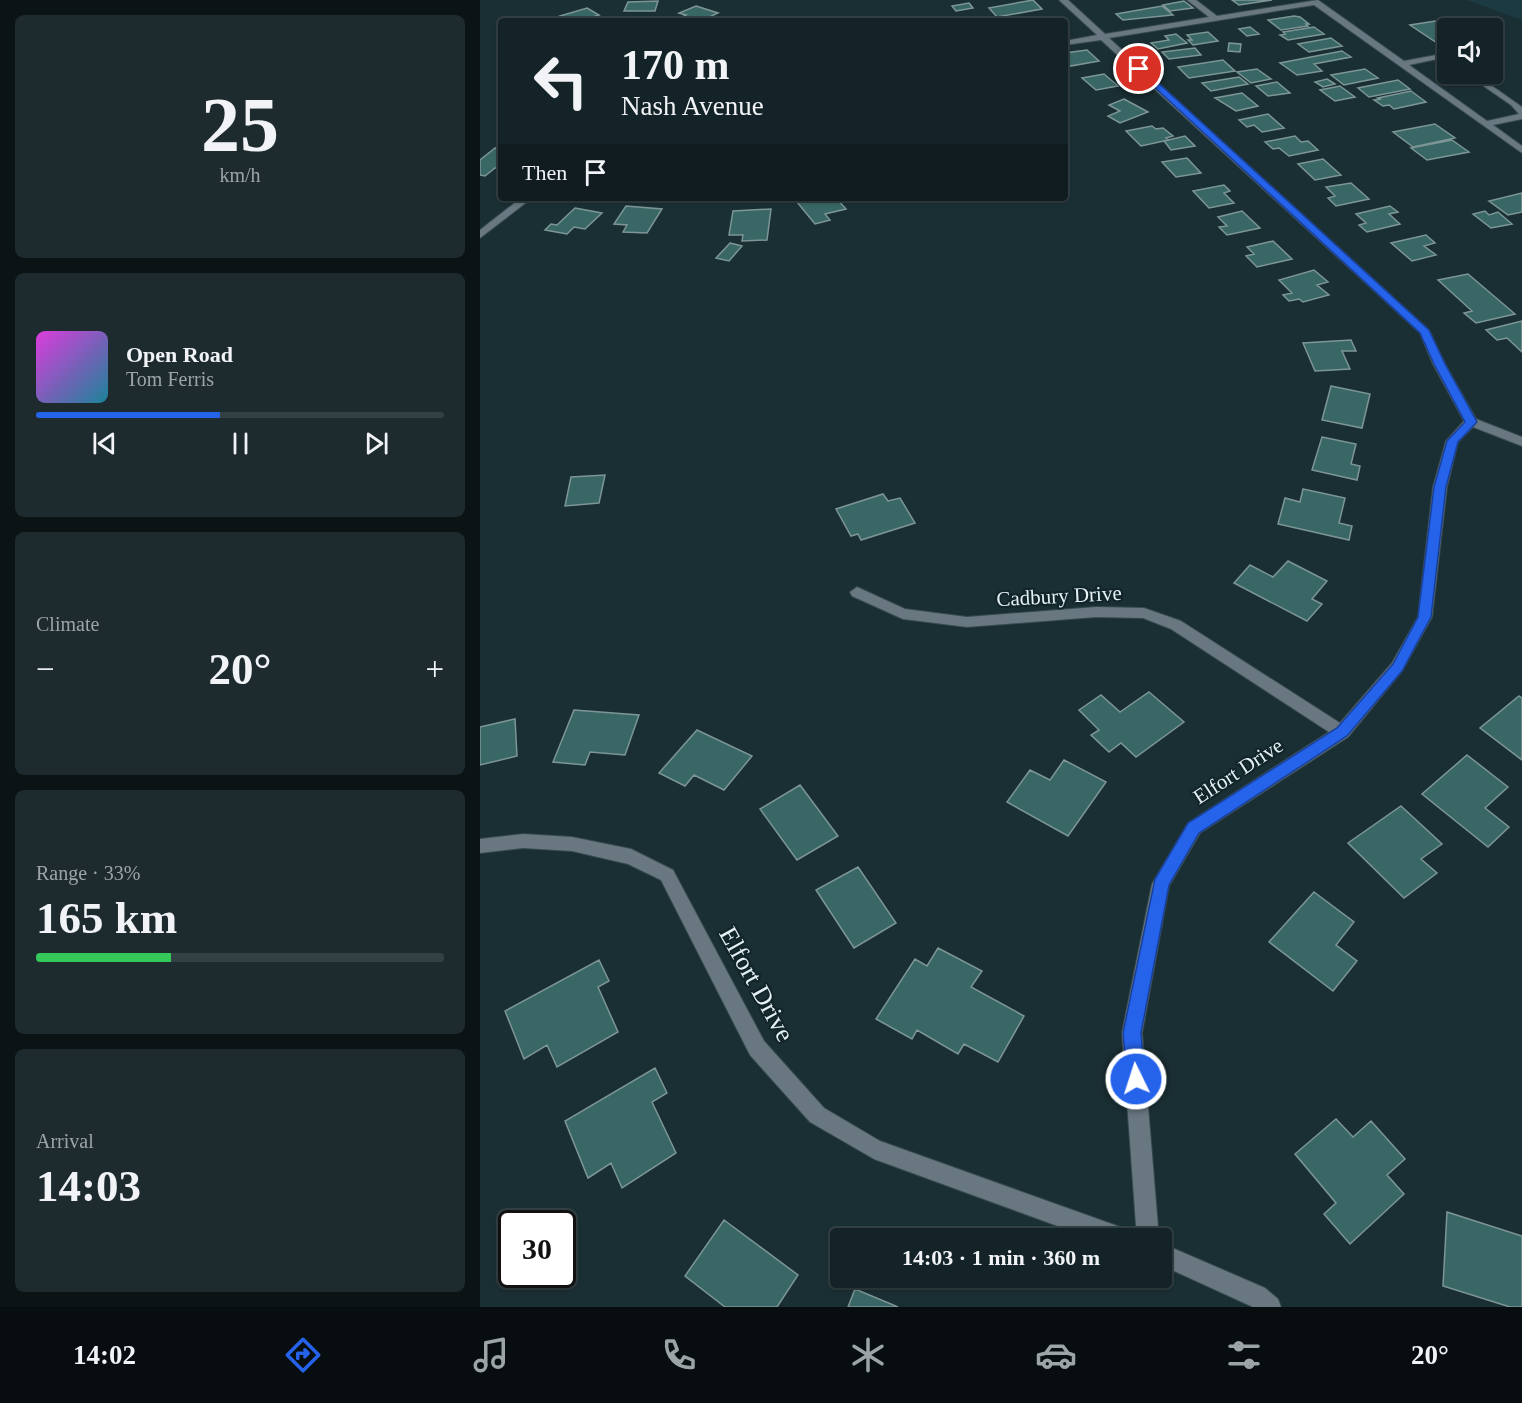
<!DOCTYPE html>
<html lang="en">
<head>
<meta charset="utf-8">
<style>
  body { margin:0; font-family:Georgia,serif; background:#1d2b2f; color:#f1f3f6; height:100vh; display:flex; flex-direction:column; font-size:22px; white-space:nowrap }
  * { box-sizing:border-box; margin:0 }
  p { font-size:20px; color:#9da4a7 }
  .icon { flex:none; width:33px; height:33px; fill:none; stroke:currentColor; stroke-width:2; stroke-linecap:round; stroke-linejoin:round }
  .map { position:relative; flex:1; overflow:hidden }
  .sheet { display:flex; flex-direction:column; gap:15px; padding:15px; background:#0b1315; width:480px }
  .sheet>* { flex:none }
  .guide { position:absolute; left:18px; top:18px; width:570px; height:183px; border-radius:6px; box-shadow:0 2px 4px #0004,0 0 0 2px #334044; background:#142327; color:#f1f3f6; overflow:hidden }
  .fabs { position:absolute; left:957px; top:18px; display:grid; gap:12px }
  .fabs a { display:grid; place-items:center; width:66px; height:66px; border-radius:6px; background:#142327; box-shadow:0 2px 4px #0004,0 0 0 2px #334044; font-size:30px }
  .speed { position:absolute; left:18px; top:1210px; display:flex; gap:12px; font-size:30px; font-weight:700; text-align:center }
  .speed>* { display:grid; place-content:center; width:78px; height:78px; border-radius:50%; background:#142327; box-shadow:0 2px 4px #0004,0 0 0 2px #334044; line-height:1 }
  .speed .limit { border:3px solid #111; border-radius:9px; background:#fff; color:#111 }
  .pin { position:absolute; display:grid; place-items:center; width:51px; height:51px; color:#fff; margin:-26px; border:3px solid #fff; border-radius:50%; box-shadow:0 2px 6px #0007 }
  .me { position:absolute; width:66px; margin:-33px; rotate:356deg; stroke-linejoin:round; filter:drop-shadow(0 0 4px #0008) }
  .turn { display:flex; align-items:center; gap:21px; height:126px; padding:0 24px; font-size:27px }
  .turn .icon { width:78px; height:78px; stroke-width:2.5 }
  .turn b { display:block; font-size:42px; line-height:51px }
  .then { display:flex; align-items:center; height:57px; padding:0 24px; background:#0003; gap:12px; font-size:22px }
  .big { font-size:45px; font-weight:600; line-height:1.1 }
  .sheet .tile { flex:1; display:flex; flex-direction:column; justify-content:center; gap:9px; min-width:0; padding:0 21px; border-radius:9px; background:#1d2b2f }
  .sheet .dial { align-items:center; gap:0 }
  .dial b { font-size:78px; line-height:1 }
  .song { display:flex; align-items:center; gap:18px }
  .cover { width:72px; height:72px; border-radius:9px; background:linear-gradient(135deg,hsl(300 70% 55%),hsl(190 70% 35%)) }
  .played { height:6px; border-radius:3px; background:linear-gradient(90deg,#2563eb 45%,#334044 45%) }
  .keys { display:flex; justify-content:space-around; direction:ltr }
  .heat { display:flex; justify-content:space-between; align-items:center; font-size:33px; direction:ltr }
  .charge { height:9px; border-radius:4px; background:linear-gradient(90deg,#34c759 33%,#334044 0) }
  .trip { position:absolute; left:350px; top:1228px; width:342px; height:60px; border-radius:6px; background:#142327; box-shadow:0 2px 4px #0004,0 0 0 2px #334044; font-weight:600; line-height:60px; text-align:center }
  .dock { display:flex; height:96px; justify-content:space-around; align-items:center; background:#080e10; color:#9da4a7 }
  .dock .icon { width:42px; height:42px }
  .dock .on { color:#2563eb }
  .dock b { font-size:27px; color:#f1f3f6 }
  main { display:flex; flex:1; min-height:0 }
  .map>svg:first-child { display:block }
  .built { fill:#1c3a41 }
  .building { fill:#396765; stroke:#7d9695; stroke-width:1.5 }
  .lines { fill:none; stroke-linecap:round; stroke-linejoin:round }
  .minor-casing { stroke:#364a4f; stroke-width:2 }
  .minor { fill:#697781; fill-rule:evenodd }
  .route { fill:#2563eb; stroke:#184099; stroke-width:1.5 }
  .labels { text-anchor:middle; stroke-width:4.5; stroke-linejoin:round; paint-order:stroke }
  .street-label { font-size:21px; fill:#e5f1f5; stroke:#11252a }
  .near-street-label { font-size:26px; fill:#e5f1f5; stroke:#11252a }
</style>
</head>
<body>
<main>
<section class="sheet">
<div class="tile dial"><b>25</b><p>km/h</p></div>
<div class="tile">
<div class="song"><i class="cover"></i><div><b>Open Road</b><p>Tom Ferris</p></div></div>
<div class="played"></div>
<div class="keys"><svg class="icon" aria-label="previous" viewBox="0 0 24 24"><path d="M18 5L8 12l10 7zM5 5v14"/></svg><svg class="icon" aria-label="pause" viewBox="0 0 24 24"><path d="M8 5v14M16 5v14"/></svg><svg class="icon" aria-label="next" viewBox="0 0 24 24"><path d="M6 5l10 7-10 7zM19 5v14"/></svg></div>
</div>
<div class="tile"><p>Climate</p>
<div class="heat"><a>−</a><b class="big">20°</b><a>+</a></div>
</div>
<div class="tile"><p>Range · 33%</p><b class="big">165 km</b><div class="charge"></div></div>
<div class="tile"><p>Arrival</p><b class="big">14:03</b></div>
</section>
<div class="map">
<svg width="1042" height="1307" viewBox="0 0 1042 1307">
  <rect width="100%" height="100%" fill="#1a2f34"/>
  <!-- built -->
  <path class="built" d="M 987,0 L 1042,0 L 1042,20 Z"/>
  <!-- building -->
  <path class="building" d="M 553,0 L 562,9 L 517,17 L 509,8 Z
    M 752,0 L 792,0 L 759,5 Z
    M 178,1 L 175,11 L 144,11 L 148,2 Z
    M 704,1 L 713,8 L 690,11 L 683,5 Z
    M 489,3 L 493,8 L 476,11 L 472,6 Z
    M 216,6 L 238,13 L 221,21 L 200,18 L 206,15 L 199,13 Z
    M 682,6 L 693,15 L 643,20 L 636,14 Z
    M 107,8 L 119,15 L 100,21 L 88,21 L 80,16 Z
    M 814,16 L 820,17 L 829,24 L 826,24 L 828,26 L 801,30 L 788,20 Z
    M 962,20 L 976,28 L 968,28 L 968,41 L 957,43 L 930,25 Z
    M 770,27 L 779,34 L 767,36 L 759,29 Z
    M 834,27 L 844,34 L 808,40 L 800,35 L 805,34 L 803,32 Z
    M 728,32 L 738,41 L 713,45 L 708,40 L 712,40 L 707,35 Z
    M 696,34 L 707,43 L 678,49 L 671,43 L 689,40 L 685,36 Z
    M 851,38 L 862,46 L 829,52 L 818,44 Z
    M 749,43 L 761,44 L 760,52 L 748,51 Z
    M 715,48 L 721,55 L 689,59 L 682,52 Z
    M 607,50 L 619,61 L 585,67 L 585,53 Z
    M 862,51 L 871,57 L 834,64 L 842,71 L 817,75 L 800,63 Z
    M 743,60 L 755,71 L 709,78 L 698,67 Z
    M 777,69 L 791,79 L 771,83 L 757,72 Z
    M 885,69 L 898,78 L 864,85 L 851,75 Z
    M 624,74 L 638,86 L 616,90 L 602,78 Z
    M 759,77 L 768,84 L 731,91 L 722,83 Z
    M 847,79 L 855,84 L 843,87 L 835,82 Z
    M 918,80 L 930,89 L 889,97 L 878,88 Z
    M 797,82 L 810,93 L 788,96 L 776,86 Z
    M 860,86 L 875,97 L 855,101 L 840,90 Z
    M 931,91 L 946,102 L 914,109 L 909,105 L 903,106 L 894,100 L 901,99 L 898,98 Z
    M 762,93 L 778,106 L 756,111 L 735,98 Z
    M 644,99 L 668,112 L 640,123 L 628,116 L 640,111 L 629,105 Z
    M 788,114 L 804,128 L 782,132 L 774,125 L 767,127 L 759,120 Z
    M 955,124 L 975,138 L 933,147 L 913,132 Z
    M 672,126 L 676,129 L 683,128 L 693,136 L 686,138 L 689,140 L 661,146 L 646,131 Z
    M 705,136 L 715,146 L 691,150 L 684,141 Z
    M 815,136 L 821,142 L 828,141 L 838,150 L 809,156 L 799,148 L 793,149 L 785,142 Z
    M 972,140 L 989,152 L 947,160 L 931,148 Z
    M 15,148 L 21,149 L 21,168 L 15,168 L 5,176 L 0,175 L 0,160 Z
    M 707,158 L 721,173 L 696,177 L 682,162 Z
    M 843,159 L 861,175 L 835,180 L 818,164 Z
    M 871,183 L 889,199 L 856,206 L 848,198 L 855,196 L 846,187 Z
    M 744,185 L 750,191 L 744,193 L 754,203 L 729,208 L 713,191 Z
    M 1042,193 L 1042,212 L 1028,215 L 1009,201 Z
    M 342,198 L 356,198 L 366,209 L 345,214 L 350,220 L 335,224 L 317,202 Z
    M 146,206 L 182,209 L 167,233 L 143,232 L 147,225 L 134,224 Z
    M 910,206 L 918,212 L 909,214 L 920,224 L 887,232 L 879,225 L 886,223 L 876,214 Z
    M 95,208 L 122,213 L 105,229 L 94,227 L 87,234 L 65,230 L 71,224 L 77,225 Z
    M 291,209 L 287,240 L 262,241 L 263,235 L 249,235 L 253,211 Z
    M 762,211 L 780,228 L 747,235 L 739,227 L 747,226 L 738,217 Z
    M 1005,211 L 1009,215 L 1018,212 L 1032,224 L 1011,228 L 993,214 Z
    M 946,235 L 955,243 L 944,246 L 956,255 L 932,261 L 911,243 Z
    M 793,241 L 812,259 L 777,267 L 766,256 L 774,254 L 767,247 Z
    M 250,243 L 262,246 L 249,261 L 236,258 Z
    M 834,270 L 848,282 L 837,285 L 849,295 L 823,302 L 819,299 L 809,301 L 803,295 L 812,293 L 799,280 Z
    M 988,274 L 1035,314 L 996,323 L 984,313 L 992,311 L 958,280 Z
    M 1042,321 L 1042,352 L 1027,338 L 1017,340 L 1006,330 Z
    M 871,340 L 876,351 L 862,351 L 870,369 L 835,371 L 823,343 Z
    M 851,386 L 890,394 L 882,428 L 842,420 Z
    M 842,437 L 876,444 L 871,464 L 880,466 L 877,480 L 832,470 Z
    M 125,475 L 119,503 L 85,506 L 91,477 Z
    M 823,489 L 865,498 L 859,523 L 872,526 L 869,540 L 798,524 L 805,498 L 820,502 Z
    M 403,494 L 408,501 L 420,498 L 435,523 L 381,540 L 378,534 L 371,536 L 356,509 Z
    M 808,561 L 847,581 L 832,599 L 842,604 L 827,621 L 754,583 L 770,565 L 793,577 Z
    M 669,692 L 704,722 L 656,757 L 641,743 L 629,752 L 611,735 L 619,730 L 599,710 L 621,695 L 640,712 Z
    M 1039,696 L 1042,698 L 1042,760 L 1000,728 Z
    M 94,710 L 159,715 L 145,755 L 110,752 L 105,765 L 73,762 Z
    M 35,719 L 37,756 L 0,765 L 0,727 Z
    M 217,730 L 272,756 L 244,790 L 214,775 L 205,786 L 179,773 Z
    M 987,755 L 1028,787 L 1005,808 L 1029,827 L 1008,847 L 942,794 Z
    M 584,760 L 626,782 L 588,836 L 527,802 L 550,770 L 570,780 Z
    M 320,785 L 358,836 L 317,860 L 280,809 Z
    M 921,806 L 962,844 L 941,859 L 957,873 L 924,898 L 868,843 Z
    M 378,867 L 416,923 L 374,948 L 336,890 Z
    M 834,892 L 874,922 L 856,945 L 877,961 L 853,991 L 789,942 Z
    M 458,948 L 502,971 L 491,987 L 544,1016 L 518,1062 L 484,1044 L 478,1054 L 437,1030 L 432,1039 L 396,1019 L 435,959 L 447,966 Z
    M 119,960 L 129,981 L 118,987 L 138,1032 L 77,1067 L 67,1045 L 44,1059 L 25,1011 Z
    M 175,1068 L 187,1093 L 172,1102 L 196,1153 L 142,1188 L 131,1163 L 108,1178 L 85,1121 Z
    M 856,1119 L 873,1137 L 891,1121 L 925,1159 L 907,1175 L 924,1194 L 870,1244 L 844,1214 L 856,1203 L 815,1154 Z
    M 967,1212 L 1042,1236 L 1042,1307 L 1030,1307 L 963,1286 Z
    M 244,1220 L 318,1275 L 297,1307 L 245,1307 L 205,1276 Z
    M 375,1289 L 418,1307 L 368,1307 Z"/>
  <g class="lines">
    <!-- minor casing -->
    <g class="minor-casing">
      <path id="minor" d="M 579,0 L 588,0 L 625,34 L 729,17 L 707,0 L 716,0 L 737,16 L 838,0 L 924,61 L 967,53 L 968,60 L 962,58 L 929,65 L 1007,121 L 1039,114 L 1031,105 L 986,74 L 995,74 L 1042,107 L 1042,119 L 1013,125 L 1042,146 L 1042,153 L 834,5 L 629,38 L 949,330 L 965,364 L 996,419 L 1042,437 L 1042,446 L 993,427 L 978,442 L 967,487 L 952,617 L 922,671 L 868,737 L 720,833 L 689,886 L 662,1033 L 679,1239 L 657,1239 L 642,1033 L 672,884 L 708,823 L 849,732 L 691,629 L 663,618 L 616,617 L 487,627 L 423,619 L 372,596 L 370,592 L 377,587 L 425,609 L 487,617 L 616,607 L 664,608 L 701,621 L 860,723 L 912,663 L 938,617 L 953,487 L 966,441 L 984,421 L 953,364 L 940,333 L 621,40 L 585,45 L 585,41 L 617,35 Z
        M 41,198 L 52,198 L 0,238 L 0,230 Z
        M 43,834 L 92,837 L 151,849 L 193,870 L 284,1041 L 344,1108 L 400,1141 L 643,1228 L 651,1231 L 654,1239 L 613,1239 L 394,1159 L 330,1122 L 270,1055 L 181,880 L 148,864 L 92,851 L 43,848 L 0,853 L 0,839 Z
        M 681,1243 L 785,1288 L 798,1299 L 801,1307 L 773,1307 L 681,1265 Z"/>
    </g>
    <!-- minor -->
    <use href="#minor" class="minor"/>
  </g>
  <!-- route -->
  <path class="route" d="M 657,68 L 662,68 L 949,330 L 965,364 L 997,422 L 978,442 L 966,487 L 951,617 L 922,671 L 867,736 L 719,833 L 689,885 L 661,1033 L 665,1079 L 662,1085 L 656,1088 L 649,1085 L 647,1079 L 643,1033 L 675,879 L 708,823 L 857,728 L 913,664 L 938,617 L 954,487 L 967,441 L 985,422 L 954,364 L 940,333 L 657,71 Z"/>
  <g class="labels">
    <!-- street labels -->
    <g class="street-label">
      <text transform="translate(579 596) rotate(-3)" y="7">Cadbury Drive</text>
      <text transform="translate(758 771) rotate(-33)" y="7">Elfort Drive</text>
    </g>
    <!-- near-street labels -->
    <g class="near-street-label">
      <text transform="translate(277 984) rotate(61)" y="9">Elfort Drive</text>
    </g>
  </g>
</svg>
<div class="fabs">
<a><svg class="icon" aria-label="sound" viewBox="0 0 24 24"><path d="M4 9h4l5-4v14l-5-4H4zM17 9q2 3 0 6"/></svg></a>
</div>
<div class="speed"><div class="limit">30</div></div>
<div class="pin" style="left:659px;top:69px;background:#d93025"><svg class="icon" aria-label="arrive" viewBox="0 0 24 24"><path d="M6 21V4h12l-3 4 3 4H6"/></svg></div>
<svg class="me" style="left:656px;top:1079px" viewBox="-20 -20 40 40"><circle r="17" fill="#2563eb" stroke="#fff" stroke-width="3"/><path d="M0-11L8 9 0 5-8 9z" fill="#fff"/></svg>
<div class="trip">14:03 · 1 min · 360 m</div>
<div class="guide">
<div class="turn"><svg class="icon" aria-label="left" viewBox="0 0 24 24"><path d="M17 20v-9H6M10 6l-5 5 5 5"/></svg><div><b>170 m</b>Nash Avenue</div></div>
<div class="then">Then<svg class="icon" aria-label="arrive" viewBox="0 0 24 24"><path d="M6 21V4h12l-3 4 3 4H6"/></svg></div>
</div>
</div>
</main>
<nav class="dock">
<b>14:02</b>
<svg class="icon on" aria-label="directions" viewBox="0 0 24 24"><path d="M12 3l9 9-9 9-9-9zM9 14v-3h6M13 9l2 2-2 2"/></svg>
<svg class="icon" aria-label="music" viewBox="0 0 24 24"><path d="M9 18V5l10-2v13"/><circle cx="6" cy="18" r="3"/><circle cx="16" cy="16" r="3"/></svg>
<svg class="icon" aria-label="phone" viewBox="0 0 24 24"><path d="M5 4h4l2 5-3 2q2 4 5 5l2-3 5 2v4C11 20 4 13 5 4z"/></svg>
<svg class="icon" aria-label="climate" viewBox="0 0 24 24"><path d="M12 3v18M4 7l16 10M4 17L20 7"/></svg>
<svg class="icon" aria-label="car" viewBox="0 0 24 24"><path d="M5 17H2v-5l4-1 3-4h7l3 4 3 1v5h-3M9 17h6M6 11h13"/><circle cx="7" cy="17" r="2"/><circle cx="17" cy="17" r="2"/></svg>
<svg class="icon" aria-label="filters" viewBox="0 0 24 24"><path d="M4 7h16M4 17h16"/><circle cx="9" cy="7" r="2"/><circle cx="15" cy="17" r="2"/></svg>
<b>20°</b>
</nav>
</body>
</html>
